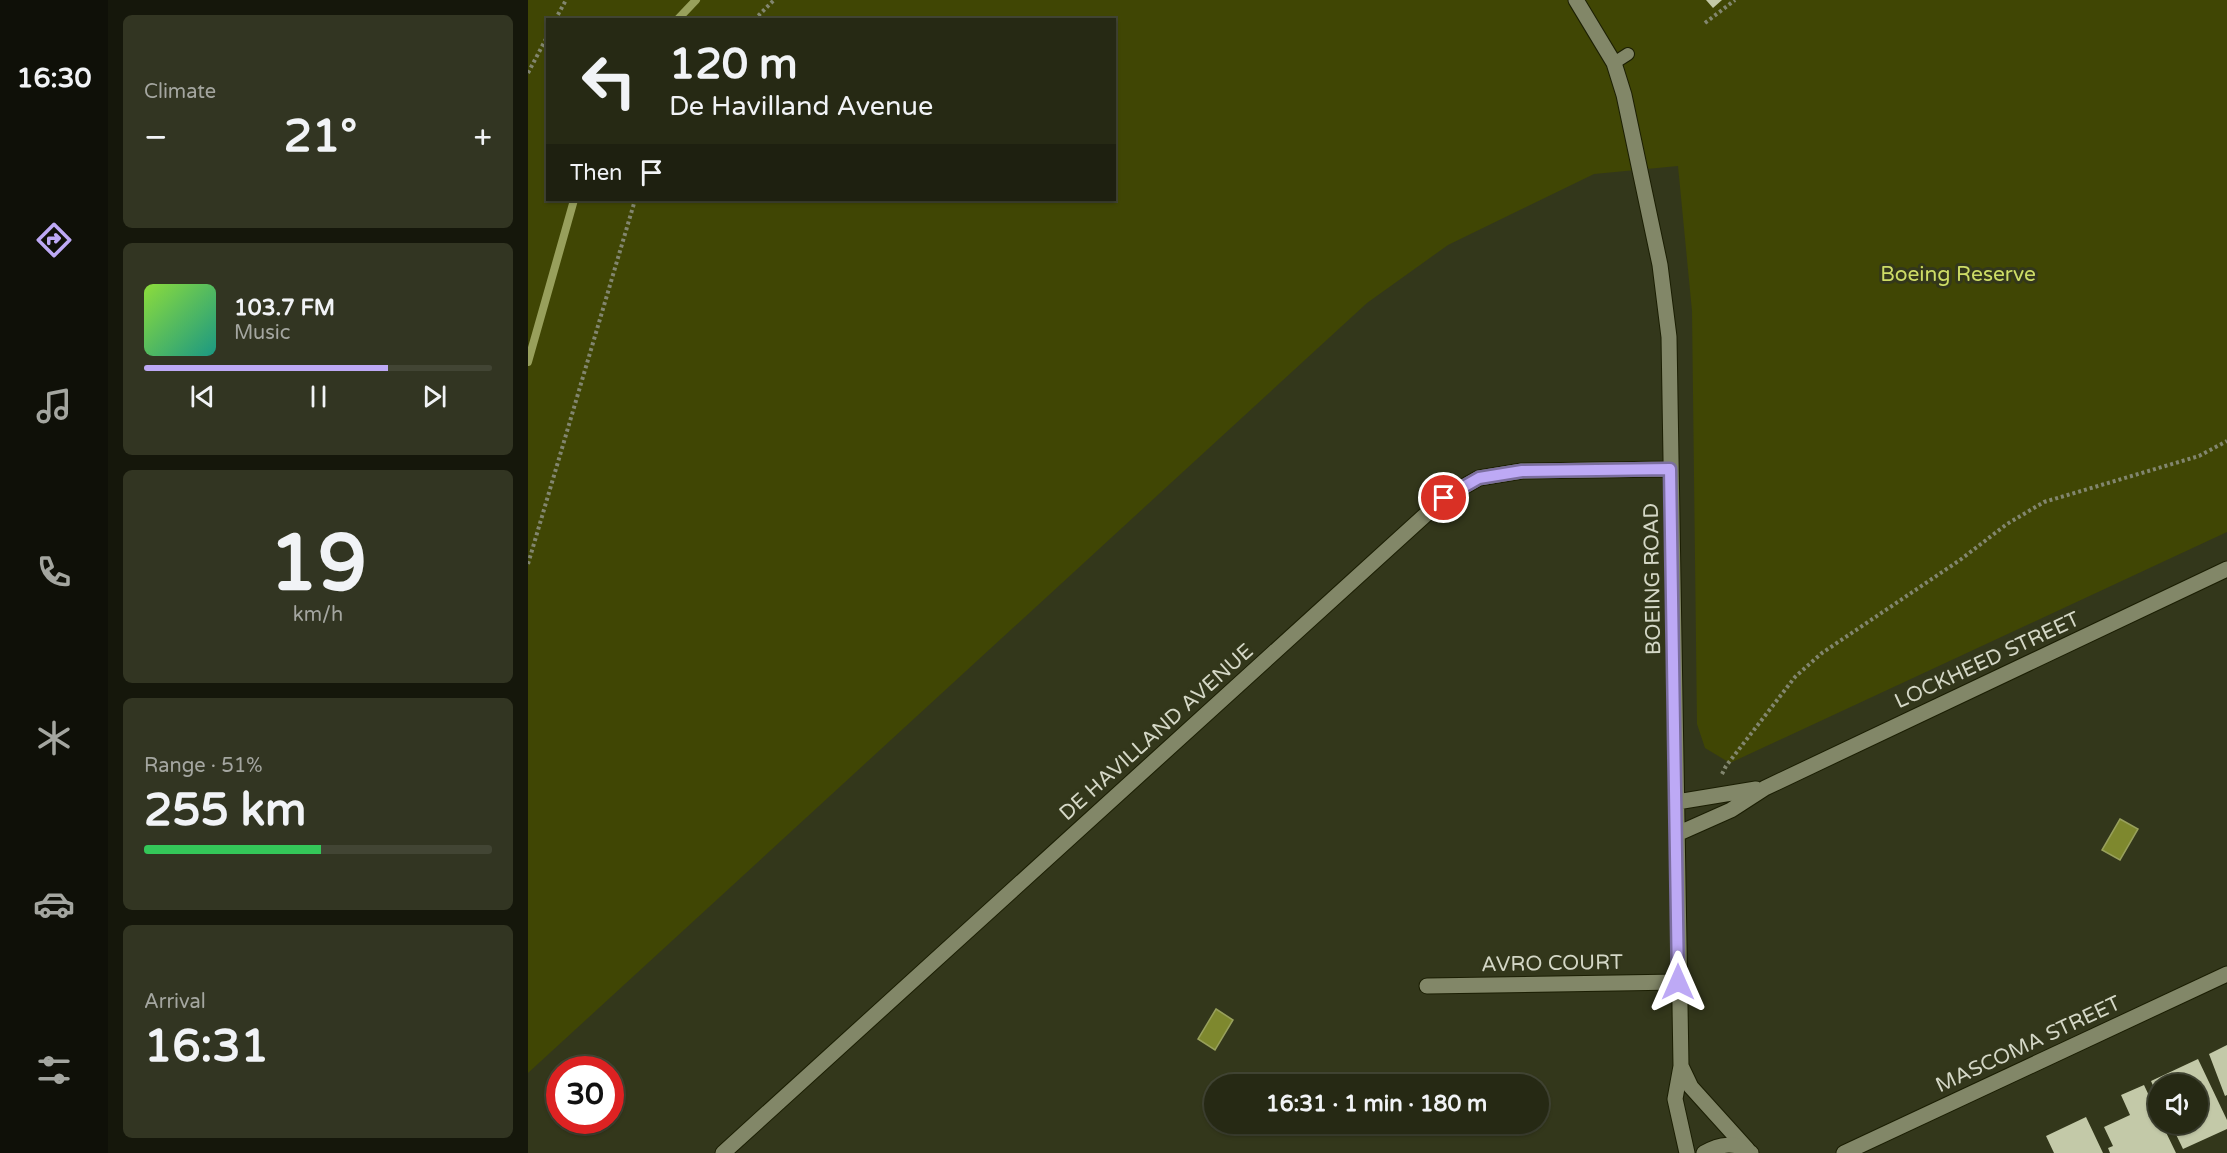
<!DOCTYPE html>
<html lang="en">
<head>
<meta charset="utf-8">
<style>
  body { margin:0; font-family:"Varela Round",sans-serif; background:#323522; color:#f1f3f6; height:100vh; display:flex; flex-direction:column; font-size:22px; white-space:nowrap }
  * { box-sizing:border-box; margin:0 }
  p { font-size:20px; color:#a4a6a0 }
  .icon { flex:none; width:33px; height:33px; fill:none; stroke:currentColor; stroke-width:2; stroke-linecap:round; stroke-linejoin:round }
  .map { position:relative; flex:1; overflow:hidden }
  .panel { display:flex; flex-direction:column; gap:15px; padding:15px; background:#15170b; width:420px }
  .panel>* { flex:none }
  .banner { position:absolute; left:18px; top:18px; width:570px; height:183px; border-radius:0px; box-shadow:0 2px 4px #0004,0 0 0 2px #424534; background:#262914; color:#f1f3f6; overflow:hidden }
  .buttons { position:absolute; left:1620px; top:1074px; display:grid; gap:12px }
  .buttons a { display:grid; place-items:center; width:60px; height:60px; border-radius:50%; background:#262914; box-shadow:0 2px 4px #0004,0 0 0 2px #424534; font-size:30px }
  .speed { position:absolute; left:18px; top:1056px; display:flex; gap:12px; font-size:30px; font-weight:700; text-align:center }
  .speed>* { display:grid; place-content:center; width:78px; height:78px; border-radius:50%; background:#262914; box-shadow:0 2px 4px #0004,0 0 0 2px #424534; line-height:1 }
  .speed .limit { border:9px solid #d22; background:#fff; color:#111 }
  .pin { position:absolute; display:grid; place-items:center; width:51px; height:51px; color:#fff; margin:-26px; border:3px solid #fff; border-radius:50%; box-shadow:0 2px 6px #0007 }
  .me { position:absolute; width:66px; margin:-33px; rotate:0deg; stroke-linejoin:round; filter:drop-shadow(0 0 4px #0008) }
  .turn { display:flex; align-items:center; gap:21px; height:126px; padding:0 24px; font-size:27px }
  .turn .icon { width:78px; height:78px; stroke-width:2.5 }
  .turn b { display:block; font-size:42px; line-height:51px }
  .then { display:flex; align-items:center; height:57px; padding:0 24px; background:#0003; gap:12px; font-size:22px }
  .big { font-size:45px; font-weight:800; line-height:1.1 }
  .panel .tile { flex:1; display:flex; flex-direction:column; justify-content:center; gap:9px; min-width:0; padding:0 21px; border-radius:9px; background:#323522 }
  .panel .dial { align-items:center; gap:0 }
  .dial b { font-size:78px; line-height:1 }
  .song { display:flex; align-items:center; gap:18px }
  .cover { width:72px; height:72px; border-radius:9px; background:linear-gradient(135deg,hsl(90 70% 55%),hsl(170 70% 35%)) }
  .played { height:6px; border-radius:3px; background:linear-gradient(90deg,#bda9f5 70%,#424534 70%) }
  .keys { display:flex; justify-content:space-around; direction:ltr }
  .heat { display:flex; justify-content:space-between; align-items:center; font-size:33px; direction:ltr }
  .charge { height:9px; border-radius:4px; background:linear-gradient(90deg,#34c759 51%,#424534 0) }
  .trip { position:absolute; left:676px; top:1074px; width:345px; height:60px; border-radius:30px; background:#262914; box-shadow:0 2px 4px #0004,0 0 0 2px #424534; font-weight:800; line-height:60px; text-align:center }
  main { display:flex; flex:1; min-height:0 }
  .dock { display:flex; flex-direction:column; width:108px; justify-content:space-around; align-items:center; background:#0f1008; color:#a4a6a0 }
  .dock .icon { width:42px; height:42px }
  .dock .selected { color:#bda9f5 }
  .dock b { font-size:27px; color:#f1f3f6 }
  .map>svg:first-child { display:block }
  .green { fill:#404604; fill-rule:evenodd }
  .water { fill:#7e882e; stroke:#98a05c; stroke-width:1.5 }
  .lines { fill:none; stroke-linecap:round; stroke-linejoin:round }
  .stream { stroke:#98a05c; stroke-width:8 }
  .building { fill:#c3c9a8 }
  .lane-casing { stroke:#1b1e03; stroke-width:14 }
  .street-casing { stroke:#1b1e03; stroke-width:17 }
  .secondary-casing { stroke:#1b1e03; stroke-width:17 }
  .path { stroke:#82866f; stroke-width:4; stroke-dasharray:3 3; stroke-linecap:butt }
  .lane { stroke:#828768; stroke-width:12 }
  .street { stroke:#828768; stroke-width:15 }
  .secondary { stroke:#828768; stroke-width:15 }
  .route-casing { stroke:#7b6e9f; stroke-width:15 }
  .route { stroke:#bda9f5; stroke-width:10 }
  .labels { text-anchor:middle; stroke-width:6; stroke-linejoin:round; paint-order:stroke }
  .park-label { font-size:21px; fill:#cddc66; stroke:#33371b }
  .street-label { font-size:21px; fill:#d4d7c6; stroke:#33371b }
</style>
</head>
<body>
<main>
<nav class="dock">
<b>16:30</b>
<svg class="icon selected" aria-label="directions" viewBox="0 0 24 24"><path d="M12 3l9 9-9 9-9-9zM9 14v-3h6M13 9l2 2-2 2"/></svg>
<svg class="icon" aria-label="music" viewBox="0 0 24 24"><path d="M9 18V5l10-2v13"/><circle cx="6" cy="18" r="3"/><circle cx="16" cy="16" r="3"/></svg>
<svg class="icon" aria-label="phone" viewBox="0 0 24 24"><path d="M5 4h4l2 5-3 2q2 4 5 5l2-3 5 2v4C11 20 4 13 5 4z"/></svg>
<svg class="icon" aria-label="climate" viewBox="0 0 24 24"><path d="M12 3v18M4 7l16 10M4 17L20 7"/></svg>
<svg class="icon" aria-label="car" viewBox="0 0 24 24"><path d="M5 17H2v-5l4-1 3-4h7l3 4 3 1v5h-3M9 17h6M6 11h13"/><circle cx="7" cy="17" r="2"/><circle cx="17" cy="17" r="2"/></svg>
<svg class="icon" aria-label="filters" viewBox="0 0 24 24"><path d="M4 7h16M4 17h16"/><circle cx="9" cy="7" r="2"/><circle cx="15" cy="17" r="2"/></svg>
</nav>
<section class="panel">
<div class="tile"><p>Climate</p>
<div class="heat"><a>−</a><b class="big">21°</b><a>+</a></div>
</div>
<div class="tile">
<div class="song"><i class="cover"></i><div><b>103.7 FM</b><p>Music</p></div></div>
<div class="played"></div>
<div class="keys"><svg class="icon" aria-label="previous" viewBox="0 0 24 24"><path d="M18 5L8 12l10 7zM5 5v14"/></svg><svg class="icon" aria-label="pause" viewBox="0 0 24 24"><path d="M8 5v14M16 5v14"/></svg><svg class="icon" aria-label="next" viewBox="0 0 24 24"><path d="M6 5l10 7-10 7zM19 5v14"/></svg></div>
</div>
<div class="tile dial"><b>19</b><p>km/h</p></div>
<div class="tile"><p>Range · 51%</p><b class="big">255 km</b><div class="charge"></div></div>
<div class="tile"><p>Arrival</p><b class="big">16:31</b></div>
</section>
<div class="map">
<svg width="1699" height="1153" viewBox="0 0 1699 1153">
  <rect width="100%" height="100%" fill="#33371b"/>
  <!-- green -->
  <path class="green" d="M 0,0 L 1699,0 L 1699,532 L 1202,763 L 1177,748 L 1169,724 L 1164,311 L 1150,166 L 1066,174 L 920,245 L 839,303 L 0,1073 ZM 20,20 L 586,20 L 586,200 L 20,200 Z"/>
  <!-- water -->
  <path class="water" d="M 1592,819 L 1610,829 L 1592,860 L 1574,850 Z
    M 688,1009 L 705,1020 L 687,1050 L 670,1039 Z"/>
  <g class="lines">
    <!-- stream -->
    <path class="stream" d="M 149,20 L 168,0
      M 0,362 L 46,200"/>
  </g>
  <!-- building -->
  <path class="building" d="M 1178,0 L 1194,0 L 1185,8 Z
    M 1699,1045 L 1699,1095 L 1697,1096 L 1681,1054 Z
    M 1670,1059 L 1699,1120 L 1699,1129 L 1655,1149 L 1643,1124 L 1670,1124 L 1670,1084 L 1630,1084 L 1630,1097 L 1623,1081 Z
    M 1616,1085 L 1630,1115 L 1630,1124 L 1634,1124 L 1648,1153 L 1582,1153 L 1580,1148 L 1585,1146 L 1576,1127 L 1602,1115 L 1593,1095 Z
    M 1558,1117 L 1575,1153 L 1526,1153 L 1518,1136 Z"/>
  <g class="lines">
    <!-- lane casing -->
    <g class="lane-casing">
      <path id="lane" d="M 1086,63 L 1100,54"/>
    </g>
    <!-- street casing -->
    <g class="street-casing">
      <path id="street" d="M 1048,0 L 1086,63 L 1096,95 L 1132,265 L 1141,337 L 1153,1066 L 1147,1099 L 1159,1153
        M 1149,802 L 1228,789
        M 1149,834 L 1203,810 L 1237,788 L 1699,569
        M 899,986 L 1150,982
        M 1153,1066 L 1163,1087 L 1219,1149
        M 195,1153 L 916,498 L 951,478 L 994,471 L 1142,469"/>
    </g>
    <!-- secondary casing -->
    <g class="secondary-casing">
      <path id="secondary" d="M 1176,1153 C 1191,1144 1209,1141 1223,1153
        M 1316,1153 L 1699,974"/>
    </g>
    <!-- path -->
    <path class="path" d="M 27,20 L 38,0
      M 226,20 L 246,0
      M 1177,23 L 1207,0
      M 0,73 L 20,35
      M 0,564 L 107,200
      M 1194,774 L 1198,766 L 1267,677 L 1294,653 L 1432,560 L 1479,524 L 1516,502 L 1671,456 L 1699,441"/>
    <!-- lane -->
    <use href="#lane" class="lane"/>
    <!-- street -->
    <use href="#street" class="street"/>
    <!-- secondary -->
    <use href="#secondary" class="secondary"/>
  </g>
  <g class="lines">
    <!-- route casing -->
    <g class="route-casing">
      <path id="route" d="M 916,498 L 951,478 L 994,471 L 1142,469 L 1150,982"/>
    </g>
    <!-- route -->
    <use href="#route" class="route"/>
  </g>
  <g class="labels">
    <!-- park labels -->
    <g class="park-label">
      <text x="1430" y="281">Boeing Reserve</text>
    </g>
    <!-- street labels -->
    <g class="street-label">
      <text transform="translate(1124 579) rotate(-91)" y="7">BOEING ROAD</text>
      <text transform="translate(1459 660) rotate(-25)" y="7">LOCKHEED STREET</text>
      <text transform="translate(628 732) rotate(-42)" y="7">DE HAVILLAND AVENUE</text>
      <text transform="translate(1024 963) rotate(-1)" y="7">AVRO COURT</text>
      <text transform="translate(1500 1044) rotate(-25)" y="7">MASCOMA STREET</text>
    </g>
  </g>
</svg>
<div class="buttons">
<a><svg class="icon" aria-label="sound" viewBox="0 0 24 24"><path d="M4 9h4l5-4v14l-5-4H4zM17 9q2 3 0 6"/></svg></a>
</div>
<div class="speed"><div class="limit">30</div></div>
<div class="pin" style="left:916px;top:498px;background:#d93025"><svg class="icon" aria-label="arrive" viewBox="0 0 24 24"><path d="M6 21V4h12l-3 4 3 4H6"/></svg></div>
<svg class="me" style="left:1150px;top:982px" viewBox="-20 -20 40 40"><path d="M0-17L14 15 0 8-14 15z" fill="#bda9f5" stroke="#fff" stroke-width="4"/></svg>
<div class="trip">16:31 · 1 min · 180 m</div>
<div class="banner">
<div class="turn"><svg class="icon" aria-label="left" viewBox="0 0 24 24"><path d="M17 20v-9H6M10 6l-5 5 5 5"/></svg><div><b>120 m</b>De Havilland Avenue</div></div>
<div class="then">Then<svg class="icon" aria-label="arrive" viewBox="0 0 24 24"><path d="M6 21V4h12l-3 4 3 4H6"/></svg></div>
</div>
</div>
</main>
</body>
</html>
